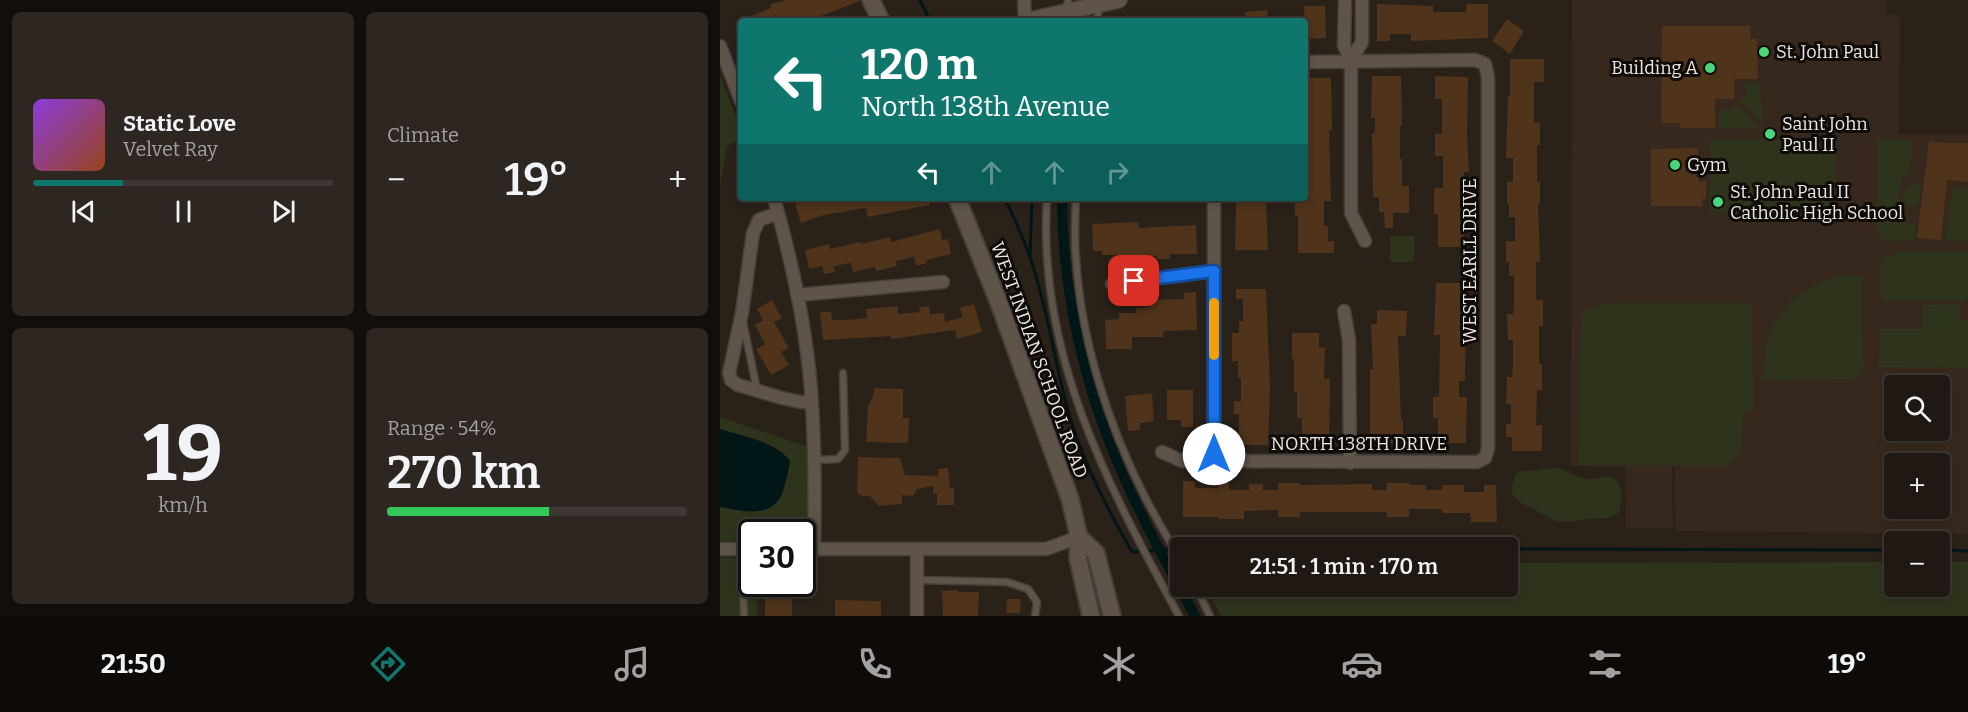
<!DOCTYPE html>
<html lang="en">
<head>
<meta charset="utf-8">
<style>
  body { margin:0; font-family:Bitter,serif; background:#2d2621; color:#f1f3f6; height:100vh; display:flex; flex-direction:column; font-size:22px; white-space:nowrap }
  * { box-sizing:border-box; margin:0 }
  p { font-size:20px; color:#a2a0a0 }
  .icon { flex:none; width:33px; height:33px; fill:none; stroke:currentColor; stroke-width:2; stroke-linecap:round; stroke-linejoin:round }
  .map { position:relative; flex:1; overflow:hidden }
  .sheet { display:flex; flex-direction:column; gap:12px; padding:12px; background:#120e0a; width:720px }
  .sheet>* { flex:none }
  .guide { position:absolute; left:18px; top:18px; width:570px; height:183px; border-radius:6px; box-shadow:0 3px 9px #0003,0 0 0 2px #3d3833; background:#0f766e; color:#fff; overflow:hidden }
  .buttons { position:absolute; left:1164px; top:375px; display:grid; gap:12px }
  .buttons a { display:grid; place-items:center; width:66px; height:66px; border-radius:6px; background:#201913; box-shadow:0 3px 9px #0003,0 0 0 2px #3d3833; font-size:30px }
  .speed { position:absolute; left:18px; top:519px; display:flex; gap:12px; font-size:30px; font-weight:700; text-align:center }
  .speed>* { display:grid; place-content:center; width:78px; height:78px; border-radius:50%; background:#201913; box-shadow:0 3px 9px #0003,0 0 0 2px #3d3833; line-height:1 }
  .speed .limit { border:3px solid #111; border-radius:9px; background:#fff; color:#111 }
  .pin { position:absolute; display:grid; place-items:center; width:51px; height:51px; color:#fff; margin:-26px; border-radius:12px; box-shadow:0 3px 9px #0006 }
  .me { position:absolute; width:66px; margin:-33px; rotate:0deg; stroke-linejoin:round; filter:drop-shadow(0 0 4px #0008) }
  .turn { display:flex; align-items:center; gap:21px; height:126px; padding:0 24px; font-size:27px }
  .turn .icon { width:78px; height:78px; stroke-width:2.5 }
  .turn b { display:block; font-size:42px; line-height:51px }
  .lanes { display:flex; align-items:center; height:57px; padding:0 24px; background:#0003; justify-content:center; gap:30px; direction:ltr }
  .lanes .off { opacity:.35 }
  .big { font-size:45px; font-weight:600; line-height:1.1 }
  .sheet .tile { flex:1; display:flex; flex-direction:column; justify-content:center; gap:9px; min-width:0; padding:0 21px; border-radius:9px; background:#2d2621 }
  .sheet .dial { align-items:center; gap:0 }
  .dial b { font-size:78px; line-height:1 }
  .song { display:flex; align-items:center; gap:18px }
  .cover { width:72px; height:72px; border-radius:9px; background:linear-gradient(135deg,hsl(270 70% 55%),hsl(20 70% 35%)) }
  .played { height:6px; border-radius:3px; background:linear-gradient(90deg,#0f766e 30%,#3d3833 30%) }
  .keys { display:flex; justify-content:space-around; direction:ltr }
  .heat { display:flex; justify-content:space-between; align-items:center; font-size:33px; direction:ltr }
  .charge { height:9px; border-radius:4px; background:linear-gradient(90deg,#34c759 54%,#3d3833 0) }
  .sheet .tiles { flex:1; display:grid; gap:12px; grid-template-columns:repeat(2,1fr) }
  .trip { position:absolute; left:450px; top:537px; width:348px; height:60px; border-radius:6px; background:#201913; box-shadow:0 3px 9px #0003,0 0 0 2px #3d3833; font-weight:600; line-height:60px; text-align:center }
  .tabs { display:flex; height:96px; justify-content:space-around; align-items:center; background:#0d0a08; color:#a2a0a0 }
  .tabs .icon { width:42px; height:42px }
  .tabs .active { color:#0f766e }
  .tabs b { font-size:27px; color:#f1f3f6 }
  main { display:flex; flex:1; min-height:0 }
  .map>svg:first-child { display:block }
  .built { fill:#36281c; fill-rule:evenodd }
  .green { fill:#2e331b }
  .water { fill:#001617 }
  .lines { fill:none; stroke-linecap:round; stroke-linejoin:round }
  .stream { stroke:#001617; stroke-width:3 }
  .canal { stroke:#001617; stroke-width:10 }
  .building { fill:#4f331b }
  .service-casing { stroke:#463f39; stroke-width:9 }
  .minor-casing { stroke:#463f39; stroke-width:15 }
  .tertiary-casing { stroke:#463f39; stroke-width:18 }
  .secondary-casing { stroke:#463f39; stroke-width:20 }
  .service { stroke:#5e544a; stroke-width:6 }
  .minor { stroke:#5e544a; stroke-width:12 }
  .tertiary { stroke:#5e544a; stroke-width:15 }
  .secondary { stroke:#5e544a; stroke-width:16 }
  .route-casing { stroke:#114b97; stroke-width:15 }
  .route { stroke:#1a73e8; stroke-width:10 }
  .slow { stroke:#f59e0b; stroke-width:10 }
  .poi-dot { fill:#47d779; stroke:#0f0b08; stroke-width:2 }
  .labels { text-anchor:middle; stroke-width:6; stroke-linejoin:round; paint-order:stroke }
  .poi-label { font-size:18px; fill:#ece6e0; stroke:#0f0b08; text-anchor:start }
  .street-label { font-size:18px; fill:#ece6e0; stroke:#0f0b08 }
</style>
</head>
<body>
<main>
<section class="sheet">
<div class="tiles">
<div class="tile">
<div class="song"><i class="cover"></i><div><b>Static Love</b><p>Velvet Ray</p></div></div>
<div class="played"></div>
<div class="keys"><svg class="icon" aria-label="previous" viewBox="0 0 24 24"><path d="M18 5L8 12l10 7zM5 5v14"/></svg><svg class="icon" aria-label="pause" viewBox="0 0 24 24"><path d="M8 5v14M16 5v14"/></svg><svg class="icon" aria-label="next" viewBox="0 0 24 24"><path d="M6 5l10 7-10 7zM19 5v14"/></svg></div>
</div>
<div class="tile"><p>Climate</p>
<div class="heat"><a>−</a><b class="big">19°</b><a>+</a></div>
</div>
<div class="tile dial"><b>19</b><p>km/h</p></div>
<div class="tile"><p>Range · 54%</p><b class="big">270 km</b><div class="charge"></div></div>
</div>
</section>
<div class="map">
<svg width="1248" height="616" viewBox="0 0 1248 616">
  <rect width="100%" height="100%" fill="#2a2119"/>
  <!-- built -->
  <path class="built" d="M 852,0 L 1167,0 L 1166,14 L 1180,15 L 1179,134 L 1248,134 L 1248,534 L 955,531 L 955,467 L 952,467 L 953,528 L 906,528 L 905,467 L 851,466 ZM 1174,386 L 1220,386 L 1220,430 L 1174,430 ZM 1174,464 L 1220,464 L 1220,508 L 1174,508 Z"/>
  <!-- green -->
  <path class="green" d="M 0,76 L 21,129 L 21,140 L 7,145 L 0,186 Z
    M 1025,82 L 1039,82 L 1043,125 L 1021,102 L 1026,94 Z
    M 1019,105 L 1041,129 L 999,128 L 999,109 L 1010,110 Z
    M 1158,138 L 1193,141 L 1189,175 L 1183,175 L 1182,184 L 1180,184 L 1175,221 L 1196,224 L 1194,240 L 1192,241 L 1165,241 L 1157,234 Z
    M 990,139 L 1044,139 L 1049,141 C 1061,137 1070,139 1082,142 C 1092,144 1106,144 1116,146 L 1116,201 L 1114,206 L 1106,211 L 990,212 Z
    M 1191,183 L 1202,185 L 1198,207 L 1182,205 L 1184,191 Z
    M 1232,187 L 1248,189 L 1248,241 L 1225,241 Z
    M 670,236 L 694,236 L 694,262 L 670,262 Z
    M 1192,251 L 1248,252 L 1247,301 L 1161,301 L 1161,257 L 1174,256 L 1176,252 Z
    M 1142,276 L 1143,372 L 1137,379 L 1043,380 C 1044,338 1056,303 1097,285 C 1102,283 1109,279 1114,277 C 1123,275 1134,276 1142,276 Z
    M 889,303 L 1032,303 L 1033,410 L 1023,411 L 1022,452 L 1007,466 L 858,465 L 861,318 C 868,306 875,305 889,303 Z
    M 1240,304 L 1240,319 L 1248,320 L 1248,368 L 1159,367 L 1160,329 L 1202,329 L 1202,305 Z
    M 0,417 L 79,444 L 88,446 L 88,534 L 83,540 L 82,532 L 32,532 L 31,541 L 0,541 Z
    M 838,468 C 848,471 856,478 866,479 C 874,480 883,476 891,477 C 904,480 902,502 899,512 L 894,516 L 888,518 L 866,519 L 851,522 L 836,521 L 799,502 L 792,494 L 791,487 L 797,472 Z
    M 0,558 L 31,558 L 32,584 L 36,584 L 37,616 L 0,616 Z
    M 1174,562 L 1174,586 L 1220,586 L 1220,562 L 1248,562 L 1248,616 L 501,616 L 486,587 L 788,586 L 788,563 Z"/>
  <!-- water -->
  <path class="water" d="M 0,429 C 21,436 56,441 70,461 C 69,469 67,477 65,484 C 57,520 28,512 0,507 Z"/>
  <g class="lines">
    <!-- stream -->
    <path class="stream" d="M 200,0 L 210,21
      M 285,198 C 294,218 303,237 310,257 C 328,308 334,362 349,414 C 363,461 387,509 412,552 L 460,549
      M 310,256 L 312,198
      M 788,549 L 1174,550
      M 1220,550 L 1248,551"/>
    <!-- canal -->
    <path class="canal" d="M 361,21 L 364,0
      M 342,198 C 342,295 366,394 406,482 C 426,527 451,572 475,616"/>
  </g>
  <!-- building -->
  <path class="building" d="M 67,0 L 140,0 L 140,1 L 88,21 L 19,21 L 51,8 L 51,4 Z
    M 657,4 L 713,6 L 713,12 L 746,12 L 746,4 L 768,4 L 768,38 L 691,41 L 691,34 L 670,34 L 670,41 L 657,41 Z
    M 584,6 L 605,6 L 606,38 L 585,39 Z
    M 547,10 L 548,21 L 526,21 L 525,12 Z
    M 787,19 L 804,31 L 790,54 L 772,41 Z
    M 942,26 L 1030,26 L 1030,39 L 1037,39 L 1038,79 L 1014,79 L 1014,99 L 995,99 L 995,128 L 960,128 L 960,123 L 941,123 Z
    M 790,59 L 824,59 L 824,82 L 814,82 L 814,123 L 820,123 L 820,145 L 817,145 L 817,182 L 820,182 L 820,204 L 818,204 L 820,262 L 816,262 L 816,300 L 823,300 L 823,326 L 819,326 L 819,364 L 822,364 L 822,390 L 817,390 L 816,425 L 822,425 L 822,451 L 792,451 L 792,437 L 786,437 L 786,424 L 791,424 L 791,404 L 786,404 L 787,377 L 792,377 L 793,364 L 793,340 L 788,340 L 787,314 L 793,314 L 794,300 L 794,276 L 789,276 L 789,262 L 786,262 L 786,241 L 795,241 L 795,217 L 789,217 L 789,204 L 787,204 L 787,182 L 793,182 L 793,158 L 786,158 L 788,96 L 790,96 Z
    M 652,76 L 681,76 L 682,126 L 680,126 L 680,159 L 682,159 L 682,186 L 689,186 L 689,213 L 673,213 L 673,228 L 665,228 L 664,212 L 659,212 L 659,197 L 653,197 L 652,133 L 655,133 L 655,118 L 651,118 Z
    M 715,76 L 748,77 L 747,134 L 749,172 L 744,172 L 744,203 L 750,203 L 750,214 L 744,214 L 744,247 L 718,247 L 718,214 L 714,214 L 714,188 L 723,188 L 723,156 L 715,156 L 715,134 L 722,134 L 722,99 L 715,99 Z
    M 585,78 L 611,78 L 612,130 L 609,130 L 611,201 L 604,201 L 604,226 L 608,226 L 608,241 L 614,241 L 614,253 L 578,253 L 578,216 L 575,216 L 575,198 L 585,198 L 585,133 L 588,133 L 588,100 L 585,100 Z
    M 1209,141 L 1227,143 L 1248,143 L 1248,182 L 1227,180 L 1221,240 L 1197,238 Z
    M 978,148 L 979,182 L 986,181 L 986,199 L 982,199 L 982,206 L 931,206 L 931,149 Z
    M 87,198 L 132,198 L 133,201 L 150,198 L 209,198 L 210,205 L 148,217 L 146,208 L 104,215 L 81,223 L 75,204 L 88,200 Z
    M 516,203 L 546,203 L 548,250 L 515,250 Z
    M 419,222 L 419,228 L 476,225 L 477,254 L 450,254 L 450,259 L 437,259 L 437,256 L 399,257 L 399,255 L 382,255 L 382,251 L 373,251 L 372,224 Z
    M 220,229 L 222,240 L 228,239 L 231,254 L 206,260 L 207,263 L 196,266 L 194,257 L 176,261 L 177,266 L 156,271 L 155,267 L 133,272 L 131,263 L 114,266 L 115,272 L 104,274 L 102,266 L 89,269 L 85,250 L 109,244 L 110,249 L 140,242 L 141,244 L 170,237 L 171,242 Z
    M 716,283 L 741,283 L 741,300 L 746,300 L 745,381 L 739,381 L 739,397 L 747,397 L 746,443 L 718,443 L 718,418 L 713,418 L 713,397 L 719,397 L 720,335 L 714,335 Z
    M 516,289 L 546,289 L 550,387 L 548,445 L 512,445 L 512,432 L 519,432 L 519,414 L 514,414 L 514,401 L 521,401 L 521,378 L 518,378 L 518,361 L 512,361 L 512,333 L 519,333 L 519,321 L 523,321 L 523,299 L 516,299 Z
    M 476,292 L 477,330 L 443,331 L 443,337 L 412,337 L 412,349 L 386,349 L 385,320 L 399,319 L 399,313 L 416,313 L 416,308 L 429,307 L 429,300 L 464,299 L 464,293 Z
    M 52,300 L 62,318 L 54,322 L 69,348 L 61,352 L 69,365 L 51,375 L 36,349 L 45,344 L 35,325 L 43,320 L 37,309 Z
    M 254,304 L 262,332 L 237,339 L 235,330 L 171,339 L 171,336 L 103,340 L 100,312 L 111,312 L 112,320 L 126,320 L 147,318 L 146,309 L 178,306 L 178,314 L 200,312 L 199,307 L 209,306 L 210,314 L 224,313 L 225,322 L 243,317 L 240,308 Z
    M 657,310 L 687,311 L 686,336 L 678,336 L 681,421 L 683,421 L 683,443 L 650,443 L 650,369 L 653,369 L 651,324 L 657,324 Z
    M 572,333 L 599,333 L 599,348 L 605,347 L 604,379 L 610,379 L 609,444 L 582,444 L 582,418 L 577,418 L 577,392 L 574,392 L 574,359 L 572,359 Z
    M 154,388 L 183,389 L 183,418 L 189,418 L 188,443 L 146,442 L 148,407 L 154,394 Z
    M 447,390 L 473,390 L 473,427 L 461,427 L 461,420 L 447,420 Z
    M 432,393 L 434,421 L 420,423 L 420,430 L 408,431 L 405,396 Z
    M 138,457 L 180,458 L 185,475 L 218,476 L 218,469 L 228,468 L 230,488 L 234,488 L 234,505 L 217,505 L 217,494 L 213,494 L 213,486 L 197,489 L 193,496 L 182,495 L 182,504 L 159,506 L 150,496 L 142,496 L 137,493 Z
    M 463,481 L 475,481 L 475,488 L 498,488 L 498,483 L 509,483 L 509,490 L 529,490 L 529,484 L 543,484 L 543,490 L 558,490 L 558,483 L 580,483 L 580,485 L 652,484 L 652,490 L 667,490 L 667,483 L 689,483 L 689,485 L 706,485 L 706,490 L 722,490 L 722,485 L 744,485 L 744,492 L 764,492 L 764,485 L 776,485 L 777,522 L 751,522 L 750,513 L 722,513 L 722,509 L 689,509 L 689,517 L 667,517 L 667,512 L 580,512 L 580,517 L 558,517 L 558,510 L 524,511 L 524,519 L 498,519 L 498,517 L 463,517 Z
    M 45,587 L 72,587 L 72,616 L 45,616 Z
    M 238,590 L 238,592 L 259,592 L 258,616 L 223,616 L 222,591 Z
    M 287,599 L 301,599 L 300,613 L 286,613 Z
    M 115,600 L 161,601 L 161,616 L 115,616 Z"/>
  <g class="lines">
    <!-- service casing -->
    <g class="service-casing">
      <path id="service" d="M 346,21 L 348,0
        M 377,21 L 379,7
        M 327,198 C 317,354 387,484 459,616
        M 356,198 C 355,218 354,238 356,258 C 361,339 387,422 424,495 C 435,517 448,538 460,559
        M 23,322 L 37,390
        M 95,460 L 118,459 L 125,450 L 123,373
        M 22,550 L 24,616
        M 198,580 L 287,582 L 308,589 L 317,602 L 315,616
        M 475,586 L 490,616"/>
    </g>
    <!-- minor casing -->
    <g class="minor-casing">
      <path id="minor" d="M 304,0 L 305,21
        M 625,0 L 624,46 L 631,60 L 631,213 L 645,241
        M 0,46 L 21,101
        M 631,60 L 642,42 L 642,0
        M 54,198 C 73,265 88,335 92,404 C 95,453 95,501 94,550
        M 58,213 L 39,220 L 33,233 L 22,313 L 9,373 L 11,380 L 18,385 L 62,398 L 80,402 L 92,402
        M 392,284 L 494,271
        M 77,295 L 223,282
        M 624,311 L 629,340 L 630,463
        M 442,452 L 462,461 L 757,462 L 765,458 L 768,449 L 768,77 L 765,64 L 755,60 L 585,62
        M 494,461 L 494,198
        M 0,549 L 32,549
        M 82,549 L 326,549 L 359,537
        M 197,616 L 197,549"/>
    </g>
    <!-- tertiary casing -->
    <g class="tertiary-casing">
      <path id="tertiary" d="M 305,21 L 399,0"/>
    </g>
    <!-- secondary casing -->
    <g class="secondary-casing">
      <path id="secondary" d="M 151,0 L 161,21
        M 237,198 L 279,303 L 350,499 L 359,537 L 358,558 L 371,616
        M 359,537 L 376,553 L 392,616"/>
    </g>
    <!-- service -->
    <use href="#service" class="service"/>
    <!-- minor -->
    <use href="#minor" class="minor"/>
    <!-- tertiary -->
    <use href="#tertiary" class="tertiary"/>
    <!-- secondary -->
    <use href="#secondary" class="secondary"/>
  </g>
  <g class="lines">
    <!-- route casing -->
    <g class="route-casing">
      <path id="route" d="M 414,281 L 494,271 L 494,454"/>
    </g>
    <!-- route -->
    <use href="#route" class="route"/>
    <!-- slow -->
    <path class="slow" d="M 494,355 L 494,303"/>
  </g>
  <!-- markers -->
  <g class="poi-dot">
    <circle cx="1044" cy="52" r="6"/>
    <circle cx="990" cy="68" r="6"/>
    <circle cx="1050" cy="134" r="6"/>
    <circle cx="955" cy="165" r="6"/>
    <circle cx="998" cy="202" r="6"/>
  </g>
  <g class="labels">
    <!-- poi labels -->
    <g class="poi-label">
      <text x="1056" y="58">St. John Paul</text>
      <text x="978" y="74" text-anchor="end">Building A</text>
      <text x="1062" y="130">Saint John<tspan x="1062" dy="21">Paul II</tspan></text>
      <text x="967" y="171">Gym</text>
      <text x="1010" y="198">St. John Paul II<tspan x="1010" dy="21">Catholic High School</tspan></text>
    </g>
    <!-- street labels -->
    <g class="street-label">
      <text transform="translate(750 261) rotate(-90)" y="6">WEST EARLL DRIVE</text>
      <text transform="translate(319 360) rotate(70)" y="6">WEST INDIAN SCHOOL ROAD</text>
      <text x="639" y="450">NORTH 138TH DRIVE</text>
    </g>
  </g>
</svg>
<div class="buttons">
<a><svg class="icon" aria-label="search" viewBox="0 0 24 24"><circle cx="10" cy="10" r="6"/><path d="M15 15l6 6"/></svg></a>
<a>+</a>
<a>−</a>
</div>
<div class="speed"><div class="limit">30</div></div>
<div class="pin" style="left:414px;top:281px;background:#d93025"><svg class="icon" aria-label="arrive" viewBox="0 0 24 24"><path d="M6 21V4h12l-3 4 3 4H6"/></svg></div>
<svg class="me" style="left:494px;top:454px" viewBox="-20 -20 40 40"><circle r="19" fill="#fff"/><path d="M0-13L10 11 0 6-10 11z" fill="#1a73e8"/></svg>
<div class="trip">21:51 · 1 min · 170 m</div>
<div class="guide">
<div class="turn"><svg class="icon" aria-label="left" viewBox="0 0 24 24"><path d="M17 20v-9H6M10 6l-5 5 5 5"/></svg><div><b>120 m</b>North 138th Avenue</div></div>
<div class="lanes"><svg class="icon" aria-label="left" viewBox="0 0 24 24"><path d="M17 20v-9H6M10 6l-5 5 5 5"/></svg><svg class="icon off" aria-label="ahead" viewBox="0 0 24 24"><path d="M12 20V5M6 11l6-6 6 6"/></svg><svg class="icon off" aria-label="ahead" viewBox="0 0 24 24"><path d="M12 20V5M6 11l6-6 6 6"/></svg><svg class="icon off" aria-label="right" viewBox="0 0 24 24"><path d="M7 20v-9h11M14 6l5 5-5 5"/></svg></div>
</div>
</div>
</main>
<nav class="tabs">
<b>21:50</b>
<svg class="icon active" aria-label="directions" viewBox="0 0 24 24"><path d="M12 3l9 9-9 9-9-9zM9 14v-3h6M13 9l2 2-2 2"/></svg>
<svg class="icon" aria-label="music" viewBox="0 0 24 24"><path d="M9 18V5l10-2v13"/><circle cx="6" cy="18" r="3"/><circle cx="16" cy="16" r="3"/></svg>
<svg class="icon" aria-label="phone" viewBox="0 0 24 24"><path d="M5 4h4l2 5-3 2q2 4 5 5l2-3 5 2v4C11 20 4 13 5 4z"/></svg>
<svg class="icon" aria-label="climate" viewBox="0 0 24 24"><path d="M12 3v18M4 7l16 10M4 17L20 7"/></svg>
<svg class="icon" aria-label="car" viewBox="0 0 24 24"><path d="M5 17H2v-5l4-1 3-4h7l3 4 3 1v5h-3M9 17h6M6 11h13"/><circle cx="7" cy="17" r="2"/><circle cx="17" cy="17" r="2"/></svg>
<svg class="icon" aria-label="filters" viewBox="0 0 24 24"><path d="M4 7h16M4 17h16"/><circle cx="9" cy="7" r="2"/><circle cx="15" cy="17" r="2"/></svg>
<b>19°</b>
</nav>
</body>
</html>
